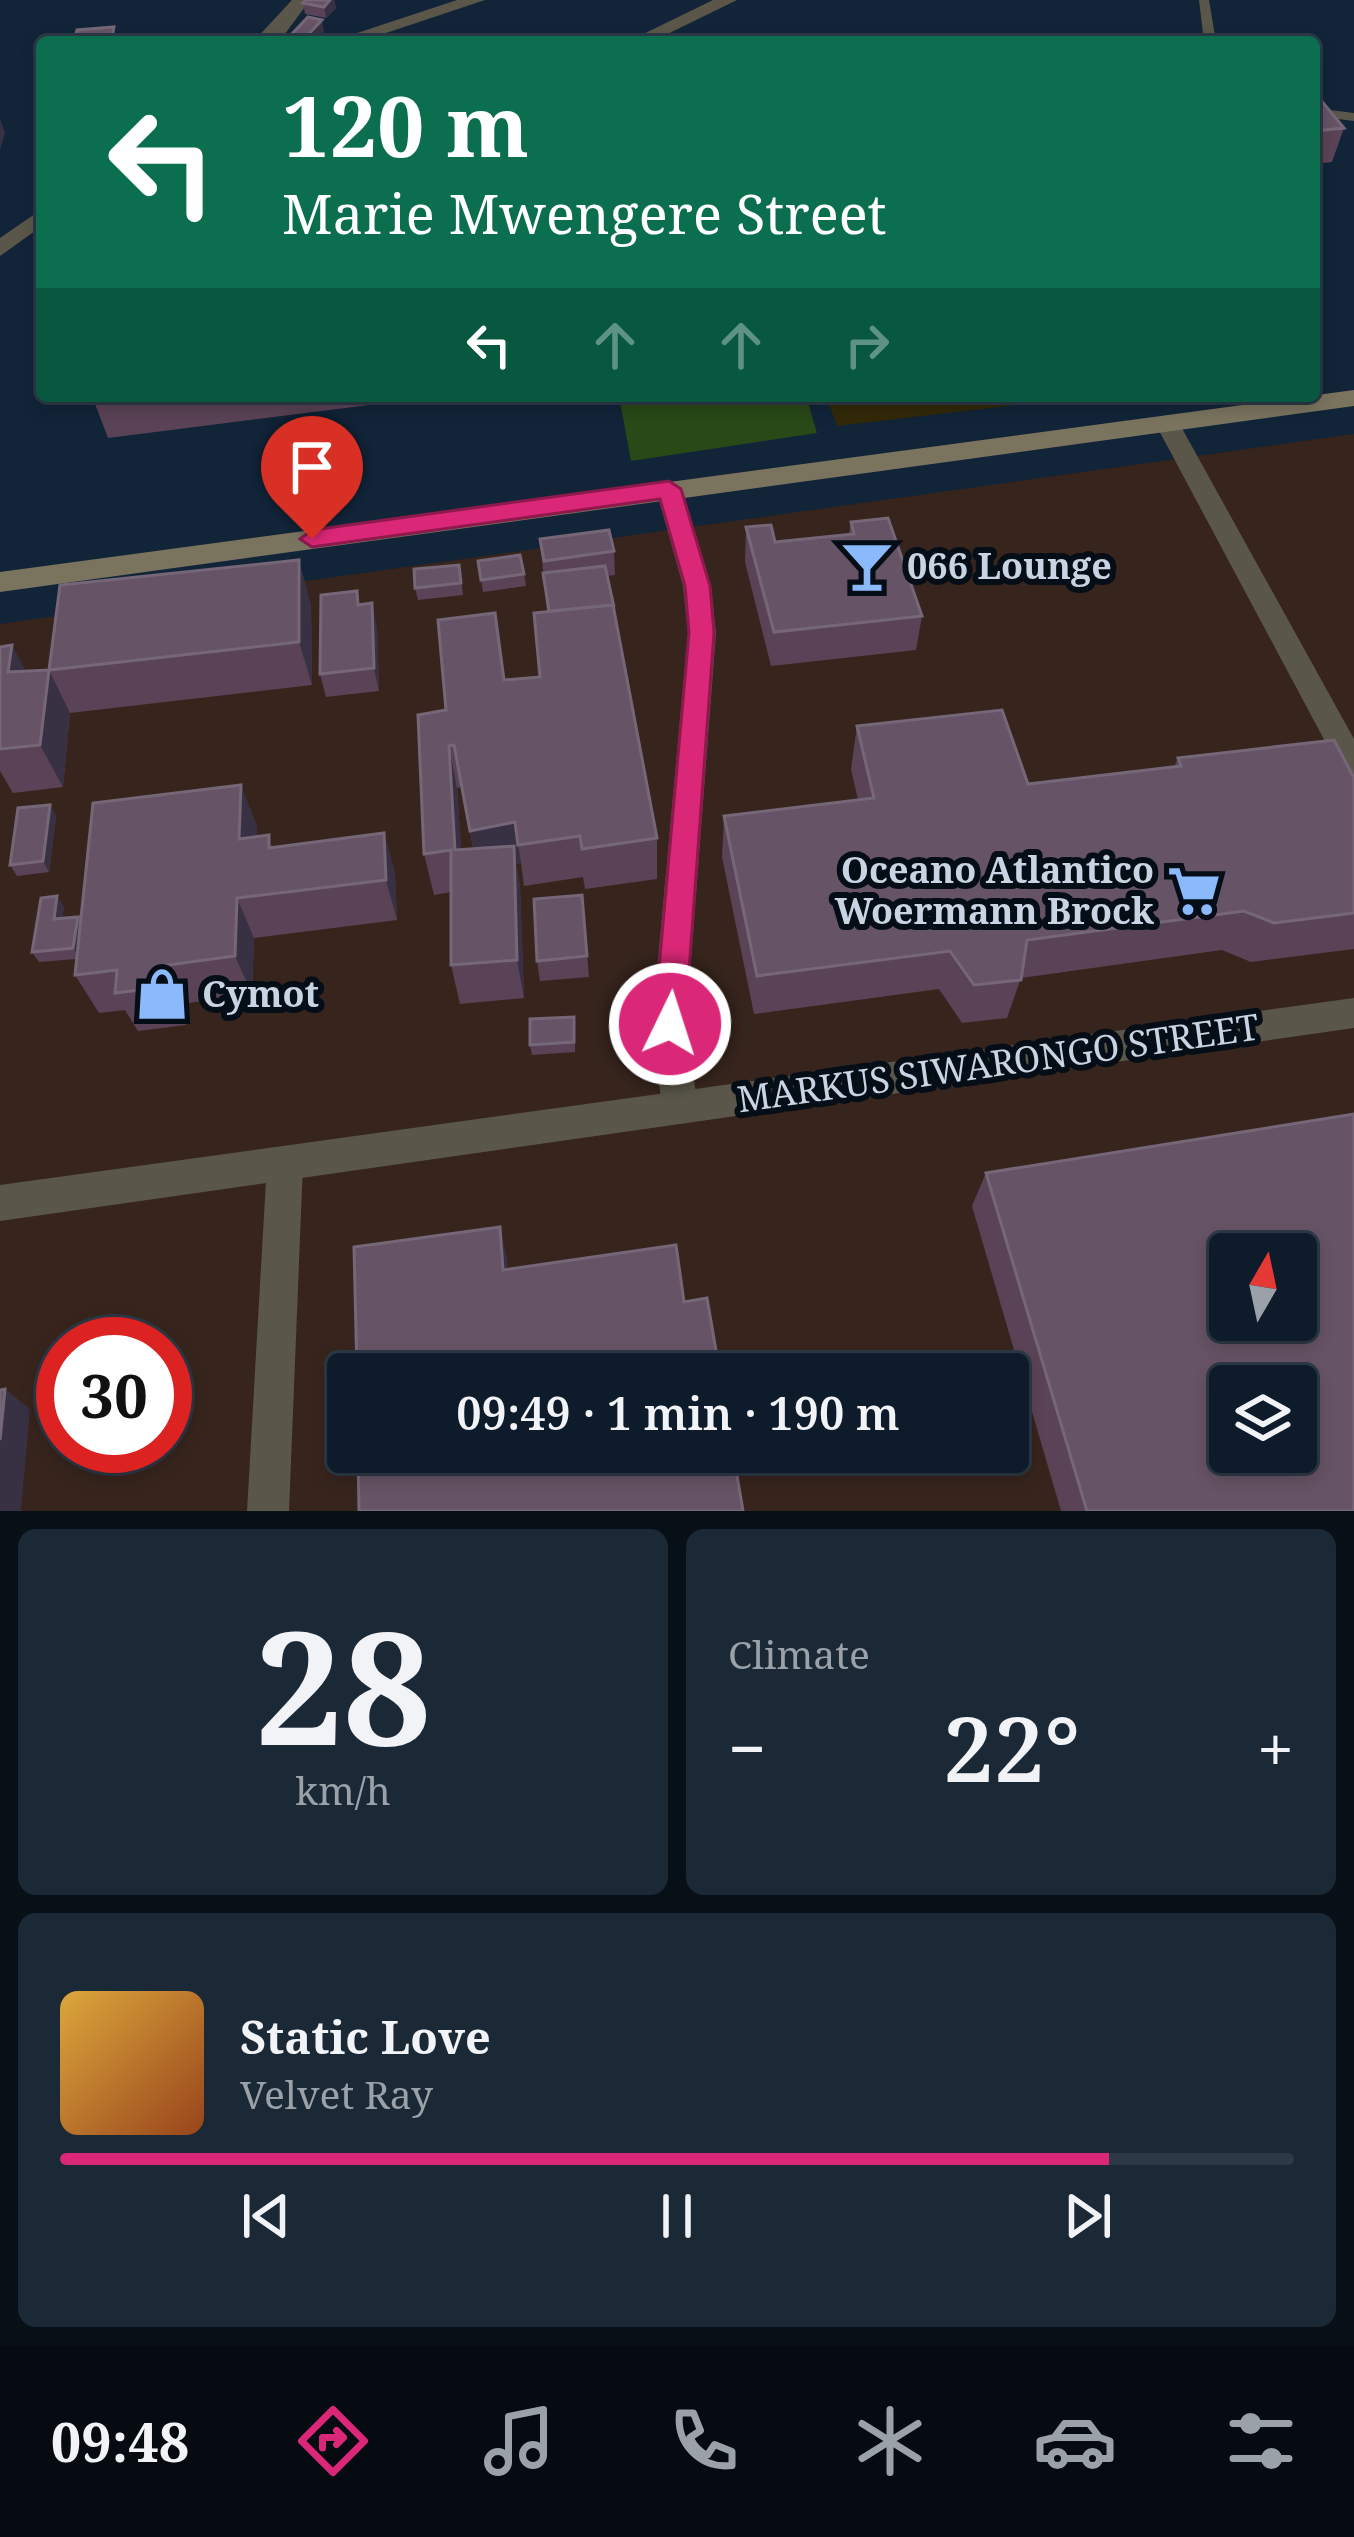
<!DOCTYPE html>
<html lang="en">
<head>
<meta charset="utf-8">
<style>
  body { margin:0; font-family:"Noto Serif",serif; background:#1b2836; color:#f1f3f6; height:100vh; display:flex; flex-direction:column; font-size:45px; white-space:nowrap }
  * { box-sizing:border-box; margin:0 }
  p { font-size:39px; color:#9aa1a8 }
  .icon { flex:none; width:66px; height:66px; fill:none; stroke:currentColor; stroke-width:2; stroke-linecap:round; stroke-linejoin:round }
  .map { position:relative; height:1511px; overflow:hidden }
  .panel { display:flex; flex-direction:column; gap:18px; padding:18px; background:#070f17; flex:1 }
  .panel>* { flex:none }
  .top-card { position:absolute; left:36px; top:36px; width:1284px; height:366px; border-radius:12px; box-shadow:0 6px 18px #0003,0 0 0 3px #2d3947; background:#0b6e4f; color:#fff; overflow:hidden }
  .needle { width:78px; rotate:9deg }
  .buttons { position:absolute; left:1209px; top:1233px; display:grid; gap:24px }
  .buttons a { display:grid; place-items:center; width:108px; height:108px; border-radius:12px; background:#0d1b2a; box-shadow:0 6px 18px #0003,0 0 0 3px #2d3947; font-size:60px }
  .speed { position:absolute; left:36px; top:1317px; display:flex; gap:24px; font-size:60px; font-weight:700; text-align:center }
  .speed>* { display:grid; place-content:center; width:156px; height:156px; border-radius:50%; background:#0d1b2a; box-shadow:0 6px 18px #0003,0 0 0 3px #2d3947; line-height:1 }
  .speed .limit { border:18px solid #d22; background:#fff; color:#111 }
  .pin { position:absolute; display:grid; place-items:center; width:102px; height:102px; color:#fff; margin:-123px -51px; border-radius:50% 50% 50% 0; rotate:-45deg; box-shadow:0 0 12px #0007 }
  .pin .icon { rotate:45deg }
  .me { position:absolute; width:132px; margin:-66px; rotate:4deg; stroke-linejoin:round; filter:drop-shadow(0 0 9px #0008) }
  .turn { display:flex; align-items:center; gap:42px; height:252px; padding:0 48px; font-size:54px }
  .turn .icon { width:156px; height:156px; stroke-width:2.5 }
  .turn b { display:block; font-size:84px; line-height:102px }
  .lanes { display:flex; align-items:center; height:114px; padding:0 48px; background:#0003; justify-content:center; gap:60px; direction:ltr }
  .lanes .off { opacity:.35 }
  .big { font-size:90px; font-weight:600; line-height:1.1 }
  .panel .widget { flex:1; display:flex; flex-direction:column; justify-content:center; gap:18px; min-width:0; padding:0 42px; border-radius:18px; background:#1b2836 }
  .panel .dial { align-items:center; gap:0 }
  .dial b { font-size:156px; line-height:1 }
  .song { display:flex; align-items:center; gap:36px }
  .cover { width:144px; height:144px; border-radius:18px; background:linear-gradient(135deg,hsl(40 70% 55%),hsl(20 70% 35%)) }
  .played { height:12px; border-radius:6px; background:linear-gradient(90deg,#db2777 85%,#2d3947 85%) }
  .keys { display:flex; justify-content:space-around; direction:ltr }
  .heat { display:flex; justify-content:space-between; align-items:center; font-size:66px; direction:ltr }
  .panel .tiles { flex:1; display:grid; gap:18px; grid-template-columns:1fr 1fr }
  .widget:last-child { grid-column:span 2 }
  .trip { position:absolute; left:327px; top:1353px; width:702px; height:120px; border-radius:12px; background:#0d1b2a; box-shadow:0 6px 18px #0003,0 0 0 3px #2d3947; font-weight:600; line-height:120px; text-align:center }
  .dock { display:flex; height:192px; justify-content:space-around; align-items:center; background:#050b11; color:#9aa1a8 }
  .dock .icon { width:84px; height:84px }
  .dock .selected { color:#db2777 }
  .dock b { font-size:54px; color:#f1f3f6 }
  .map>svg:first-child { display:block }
  .commercial { fill:#37251d; fill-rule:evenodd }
  .green { fill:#294917 }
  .sand { fill:#322908 }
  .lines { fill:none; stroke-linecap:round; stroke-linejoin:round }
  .service { fill:#5a574a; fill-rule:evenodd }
  .minor { fill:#5a574a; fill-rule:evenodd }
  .tertiary { fill:#5a574a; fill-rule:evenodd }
  .secondary { fill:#7a745f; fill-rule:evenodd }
  .wall { fill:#5a4356; fill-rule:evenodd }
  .shaded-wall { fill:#383043 }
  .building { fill:#665365; stroke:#756778; stroke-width:3; fill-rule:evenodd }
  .route { fill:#db2777; stroke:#8e194d; stroke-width:3 }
  .labels { text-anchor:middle; stroke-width:12; stroke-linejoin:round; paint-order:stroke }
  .poi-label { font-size:36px; font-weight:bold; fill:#c8d4e2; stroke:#050d16; text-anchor:start }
  .street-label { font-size:36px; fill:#c8d4e2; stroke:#050d16 }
</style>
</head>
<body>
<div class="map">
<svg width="1354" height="1511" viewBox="0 0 1354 1511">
  <rect width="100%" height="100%" fill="#112438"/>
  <!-- commercial -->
  <path class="commercial" d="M 1354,434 L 1354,1511 L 0,1511 L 0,624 ZM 1230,1254 L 1296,1254 L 1296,1320 L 1230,1320 ZM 63,1344 L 165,1344 L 165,1446 L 63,1446 ZM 348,1374 L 1008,1374 L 1008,1452 L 348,1452 ZM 1230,1386 L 1296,1386 L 1296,1452 L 1230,1452 Z"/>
  <!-- green -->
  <path class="green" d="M 619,396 L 806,396 L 817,433 L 631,461 Z"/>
  <!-- sand -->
  <path class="sand" d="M 826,396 L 1094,396 L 837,426 Z"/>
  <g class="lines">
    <!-- service -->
    <path class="service" d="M 1199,0 L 1209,0 L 1216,42 L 1204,42 Z
      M 1314,108 L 1354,113 L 1354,121 L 1314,116 Z"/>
    <!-- minor -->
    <path class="minor" d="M 292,0 L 310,0 L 282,38 L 253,42 Z
      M 457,0 L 485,0 L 359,42 L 330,42 Z
      M 713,0 L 737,0 L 651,42 L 627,42 Z
      M 42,209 L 42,226 L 0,256 L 0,238 Z
      M 1167,415 L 1179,423 L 1354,739 L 1354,779 L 1343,775 L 1155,423 Z
      M 669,480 L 682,489 L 711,586 L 716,633 L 686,1025 L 698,1107 L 693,1119 L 680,1124 L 667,1119 L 662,1107 L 652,1025 L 688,633 L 683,586 L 656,489 Z
      M 285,1146 L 298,1151 L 303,1163 L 289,1511 L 247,1511 L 267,1163 L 272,1151 Z"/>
    <!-- tertiary -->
    <path class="tertiary" d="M 1354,998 L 1354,1028 L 0,1221 L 0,1185 Z"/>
    <!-- secondary -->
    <path class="secondary" d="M 1354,390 L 1354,406 L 0,592 L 0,572 Z"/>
  </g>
  <!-- wall -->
  <path class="wall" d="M 306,0 L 334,0 L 336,8 L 326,18 L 305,14 L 303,3 Z
    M 324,31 L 314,42 L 291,42 L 290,36 Z
    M 1314,92 L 1344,128 L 1332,162 L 1314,164 Z
    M 92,396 L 392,396 L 393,402 L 108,438 Z
    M 851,522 L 922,616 L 916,650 L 771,666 L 745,562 L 746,527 L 775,542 L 849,534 Z
    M 540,539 L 614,551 L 615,575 L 607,576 L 657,838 L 657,879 L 585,889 L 583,877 L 524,886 L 521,863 L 516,864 L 520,886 L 524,998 L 460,1004 L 451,965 L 451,892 L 434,895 L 424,854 L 446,710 L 504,680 L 540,677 L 547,611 ZM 462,787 L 470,831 L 473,848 L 461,849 L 457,788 Z
    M 478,561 L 524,574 L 526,586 L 483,592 Z
    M 459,565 L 463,595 L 418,600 L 415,588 Z
    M 311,604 L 312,685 L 70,713 L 63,787 L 13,793 L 0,771 L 0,647 L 26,671 L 49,670 Z
    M 360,605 L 377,627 L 379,691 L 326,697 L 320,674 Z
    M 857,726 L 1028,784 L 1174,767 L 1178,758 L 1354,778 L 1354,949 L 1251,962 L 1222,950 L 1021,978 L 1007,1018 L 962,1023 L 939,989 L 754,1014 L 722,857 L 724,816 L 858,800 L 851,769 Z
    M 50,805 L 56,816 L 49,872 L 17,876 L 10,865 Z
    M 257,826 L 257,837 L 274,847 L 384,833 L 395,874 L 397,920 L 254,938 L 252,994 L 188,1003 L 186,1025 L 138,1031 L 125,1010 L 99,1013 L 75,975 L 76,959 L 39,962 L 32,952 L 64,907 L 62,918 L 78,917 L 80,920 Z
    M 582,895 L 589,977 L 540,981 L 537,961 Z
    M 575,1027 L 575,1052 L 532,1055 L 530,1045 Z
    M 986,1173 L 1354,1511 L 1061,1511 L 972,1206 Z"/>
  <!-- shaded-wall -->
  <path class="shaded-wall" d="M 330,0 L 334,0 L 336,8 L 326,18 L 324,7 Z
    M 322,20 L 324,31 L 314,42 L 305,42 L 305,38 Z
    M 0,119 L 5,133 L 0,150 Z
    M 299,560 L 311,604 L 312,685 L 299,642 Z
    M 372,603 L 377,627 L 379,691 L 374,668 Z
    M 12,645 L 35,689 L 8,672 Z
    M 49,670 L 70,713 L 63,787 L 40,745 Z
    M 449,746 L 457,788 L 464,890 L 455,850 Z
    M 241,785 L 257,826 L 256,880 L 239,839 Z
    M 50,805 L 56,816 L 49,872 L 43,861 Z
    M 515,822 L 521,863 L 516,864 L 520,886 L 524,998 L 517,960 L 478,872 L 470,831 Z
    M 384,833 L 395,874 L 397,920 L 386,880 Z
    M 57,896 L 64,907 L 61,930 L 54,919 Z
    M 237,898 L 254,938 L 252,994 L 235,956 Z
    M 78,917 L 84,927 L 80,958 L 73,948 Z
    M 168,965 L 188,1003 L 186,1025 L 166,987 Z
    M 500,1227 L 507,1258 L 511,1300 L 503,1270 Z
    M 5,1389 L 30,1409 L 21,1511 L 0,1511 L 0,1440 Z"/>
  <!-- building -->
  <path class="building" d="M 306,0 L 330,0 L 324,7 L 303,3 Z
    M 308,17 L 322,20 L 305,38 L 290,36 Z
    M 114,27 L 111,42 L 74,42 L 77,30 Z
    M 1314,92 L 1344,128 L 1314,131 Z
    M 888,518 L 922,616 L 774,632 L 746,527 L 771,525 L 775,542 L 854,534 L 851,522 Z
    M 609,530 L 614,551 L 544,561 L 540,539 Z
    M 520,555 L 524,574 L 481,580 L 478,561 Z
    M 299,560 L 299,642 L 49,670 L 60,585 Z
    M 459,565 L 461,583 L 415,588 L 414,569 Z
    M 605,566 L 614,607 L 613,605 L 549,611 L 543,573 Z
    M 357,591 L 358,605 L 372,603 L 374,668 L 320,674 L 321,595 Z
    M 613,605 L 657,838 L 582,849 L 580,836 L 518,845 L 515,822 L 470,831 L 454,745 L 449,746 L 455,850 L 514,846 L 517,960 L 451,965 L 451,850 L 424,854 L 418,715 L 446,710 L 438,620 L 495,613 L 504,680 L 540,677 L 534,613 Z
    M 12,645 L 8,672 L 49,670 L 40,745 L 0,749 L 0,647 Z
    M 1002,710 L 1028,784 L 1181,766 L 1178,758 L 1334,740 L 1354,778 L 1354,913 L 1274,923 L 1244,911 L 1027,940 L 1021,980 L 974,985 L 950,951 L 757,976 L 724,816 L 874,798 L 857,726 Z
    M 241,785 L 239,839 L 269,835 L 269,848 L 384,833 L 386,880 L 237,898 L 235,956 L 168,965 L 166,987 L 115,993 L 117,970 L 75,975 L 93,803 Z
    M 50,805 L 43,861 L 10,865 L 18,808 Z
    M 582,895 L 587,956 L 537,961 L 534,899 Z
    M 57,896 L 54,919 L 78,917 L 73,948 L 32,952 L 41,898 Z
    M 574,1017 L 574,1042 L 530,1045 L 530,1019 Z
    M 1354,1114 L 1354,1511 L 1087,1511 L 986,1173 ZM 1230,1254 L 1296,1254 L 1296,1320 L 1230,1320 ZM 1230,1386 L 1296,1386 L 1296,1452 L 1230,1452 Z
    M 500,1227 L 503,1270 L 676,1245 L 684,1302 L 707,1298 L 720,1374 L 357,1374 L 354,1247 Z
    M 5,1389 L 0,1440 L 0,1390 Z
    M 358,1452 L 733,1452 L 743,1511 L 359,1511 Z"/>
  <!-- route -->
  <path class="route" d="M 669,481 L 681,489 L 710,586 L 714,633 L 685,1024 L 681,1034 L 670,1038 L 659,1034 L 654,1024 L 689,633 L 685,586 L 660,499 L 312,547 L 300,539 L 312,530 Z"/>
  <!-- icons -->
  <defs>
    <g id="bar-bare" transform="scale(4.14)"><path d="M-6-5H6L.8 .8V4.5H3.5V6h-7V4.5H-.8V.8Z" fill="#8abafc" stroke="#050d16" stroke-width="2.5" paint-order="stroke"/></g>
    <g id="supermarket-bare" transform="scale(4.14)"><path d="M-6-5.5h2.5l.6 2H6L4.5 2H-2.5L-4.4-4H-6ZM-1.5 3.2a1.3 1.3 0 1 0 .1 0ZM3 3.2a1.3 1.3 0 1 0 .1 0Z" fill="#8abafc" stroke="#050d16" stroke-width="2.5" paint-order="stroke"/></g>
    <g id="shop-bare" transform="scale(4.14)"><path d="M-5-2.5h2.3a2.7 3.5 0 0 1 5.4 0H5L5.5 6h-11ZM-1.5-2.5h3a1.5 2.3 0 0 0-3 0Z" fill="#8abafc" stroke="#050d16" stroke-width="2.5" paint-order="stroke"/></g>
  </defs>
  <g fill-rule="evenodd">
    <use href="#bar-bare" x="867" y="566"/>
    <use href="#supermarket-bare" x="1194" y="891"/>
    <use href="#shop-bare" x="162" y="994"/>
  </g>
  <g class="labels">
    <!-- poi labels -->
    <g class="poi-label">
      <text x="907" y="579">066 Lounge</text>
      <text x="1154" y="883" text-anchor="end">Oceano Atlantico<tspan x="1154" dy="41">Woermann Brock</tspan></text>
      <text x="202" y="1007">Cymot</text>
    </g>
    <!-- street labels -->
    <g class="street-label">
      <text transform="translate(998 1063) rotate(-8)" y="13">MARKUS SIWARONGO STREET</text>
    </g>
  </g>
</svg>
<div class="buttons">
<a><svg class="needle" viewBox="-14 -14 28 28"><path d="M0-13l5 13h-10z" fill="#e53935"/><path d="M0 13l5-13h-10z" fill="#9aa1a8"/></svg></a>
<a><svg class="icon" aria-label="layers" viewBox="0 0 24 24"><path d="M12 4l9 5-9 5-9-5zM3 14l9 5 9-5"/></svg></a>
</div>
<div class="speed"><div class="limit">30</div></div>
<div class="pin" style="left:312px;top:539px;background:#d93025"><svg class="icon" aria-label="arrive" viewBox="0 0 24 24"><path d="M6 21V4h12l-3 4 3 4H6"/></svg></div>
<svg class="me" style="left:670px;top:1024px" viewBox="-20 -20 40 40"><circle r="17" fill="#db2777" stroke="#fff" stroke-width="3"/><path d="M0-11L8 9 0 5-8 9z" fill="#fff"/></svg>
<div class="trip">09:49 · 1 min · 190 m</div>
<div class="top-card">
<div class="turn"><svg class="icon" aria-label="left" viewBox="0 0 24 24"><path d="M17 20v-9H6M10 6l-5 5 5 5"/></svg><div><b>120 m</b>Marie Mwengere Street</div></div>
<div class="lanes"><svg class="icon" aria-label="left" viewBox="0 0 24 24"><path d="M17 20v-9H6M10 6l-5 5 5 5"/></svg><svg class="icon off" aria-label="ahead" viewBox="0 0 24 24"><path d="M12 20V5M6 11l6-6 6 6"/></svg><svg class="icon off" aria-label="ahead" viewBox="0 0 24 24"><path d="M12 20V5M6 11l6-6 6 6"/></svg><svg class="icon off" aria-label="right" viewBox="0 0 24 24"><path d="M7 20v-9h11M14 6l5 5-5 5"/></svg></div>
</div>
</div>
<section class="panel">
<div class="tiles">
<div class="widget dial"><b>28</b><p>km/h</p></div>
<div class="widget"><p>Climate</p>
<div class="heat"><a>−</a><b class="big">22°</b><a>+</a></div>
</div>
<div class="widget">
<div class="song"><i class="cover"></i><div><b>Static Love</b><p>Velvet Ray</p></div></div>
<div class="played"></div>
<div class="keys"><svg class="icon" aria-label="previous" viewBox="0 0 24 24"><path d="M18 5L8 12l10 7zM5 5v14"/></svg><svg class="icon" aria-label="pause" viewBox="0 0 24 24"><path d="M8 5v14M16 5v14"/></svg><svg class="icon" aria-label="next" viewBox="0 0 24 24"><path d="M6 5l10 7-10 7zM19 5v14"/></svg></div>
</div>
</div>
</section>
<nav class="dock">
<b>09:48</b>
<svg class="icon selected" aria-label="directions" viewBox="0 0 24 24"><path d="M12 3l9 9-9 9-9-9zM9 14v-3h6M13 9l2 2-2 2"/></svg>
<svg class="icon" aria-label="music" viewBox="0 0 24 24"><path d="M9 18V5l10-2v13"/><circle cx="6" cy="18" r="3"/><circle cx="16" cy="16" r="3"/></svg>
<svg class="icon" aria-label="phone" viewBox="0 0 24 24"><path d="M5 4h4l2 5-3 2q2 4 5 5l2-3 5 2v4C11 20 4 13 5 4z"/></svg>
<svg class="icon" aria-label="climate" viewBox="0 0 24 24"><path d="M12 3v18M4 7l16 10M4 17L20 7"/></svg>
<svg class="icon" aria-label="car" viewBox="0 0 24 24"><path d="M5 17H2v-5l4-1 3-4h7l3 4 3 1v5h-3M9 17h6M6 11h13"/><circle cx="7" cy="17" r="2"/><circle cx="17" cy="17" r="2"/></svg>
<svg class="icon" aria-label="filters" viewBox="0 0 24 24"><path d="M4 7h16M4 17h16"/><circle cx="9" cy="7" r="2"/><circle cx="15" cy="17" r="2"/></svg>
</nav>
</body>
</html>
